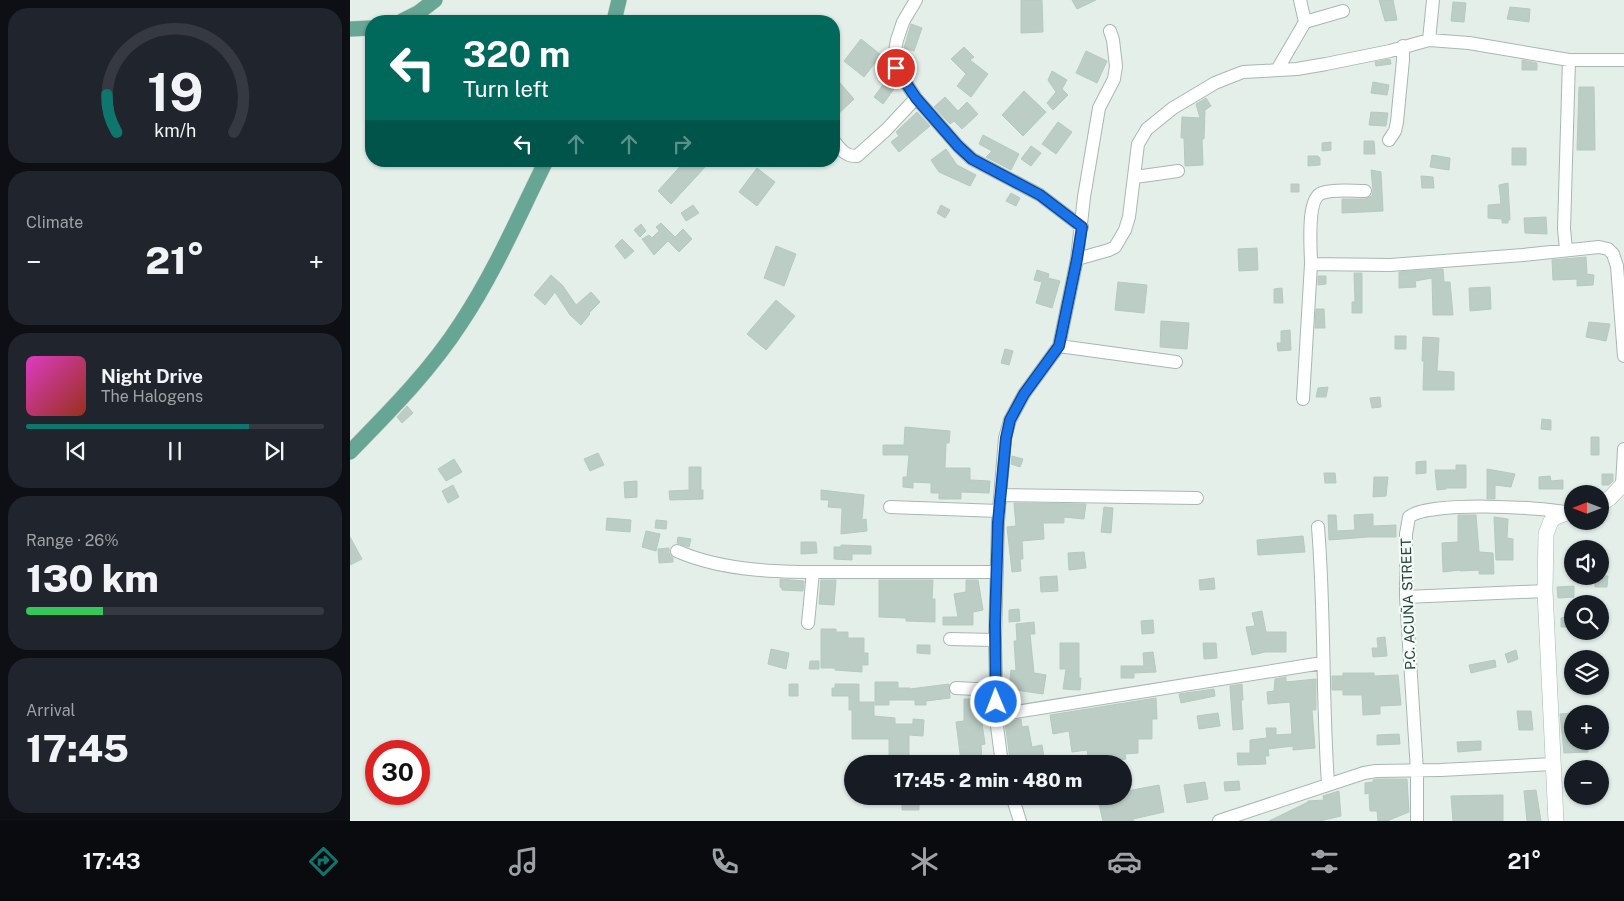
<!DOCTYPE html>
<html lang="en">
<head>
<meta charset="utf-8">
<style>
  body { margin:0; font-family:"Public Sans",sans-serif; background:#20242c; color:#f1f3f6; height:100vh; display:flex; flex-direction:column; font-size:19px; white-space:nowrap }
  * { box-sizing:border-box; margin:0 }
  p { font-size:16px; color:#9ea1a6 }
  .icon { flex:none; width:28px; height:28px; fill:none; stroke:currentColor; stroke-width:2; stroke-linecap:round; stroke-linejoin:round }
  .map { position:relative; flex:1; overflow:hidden }
  .sheet { display:flex; flex-direction:column; gap:8px; padding:8px; background:#0d0f14; width:350px }
  .sheet>* { flex:none }
  .banner { position:absolute; left:15px; top:15px; width:475px; height:152px; border-radius:20px; box-shadow:0 1px 4px #0004; background:#00695c; color:#fff; overflow:hidden }
  .needle { width:32px; rotate:270deg }
  .tools { position:absolute; left:1214px; top:485px; display:grid; gap:10px }
  .tools a { display:grid; place-items:center; width:45px; height:45px; border-radius:50%; background:#171b24; box-shadow:0 1px 4px #0004; font-size:25px }
  .speed { position:absolute; left:15px; top:740px; display:flex; gap:10px; font-size:25px; font-weight:700; text-align:center }
  .speed>* { display:grid; place-content:center; width:65px; height:65px; border-radius:50%; background:#171b24; box-shadow:0 1px 4px #0004; line-height:1 }
  .speed .limit { border:8px solid #d22; background:#fff; color:#111 }
  .pin { position:absolute; display:grid; place-items:center; width:42px; height:42px; color:#fff; margin:-21px; border:2px solid #fff; border-radius:50%; box-shadow:0 1px 5px #0007 }
  .me { position:absolute; width:55px; margin:-28px; rotate:359deg; stroke-linejoin:round; filter:drop-shadow(0 0 4px #0008) }
  .turn { display:flex; align-items:center; gap:18px; height:105px; padding:0 15px; font-size:22px }
  .turn .icon { width:65px; height:65px; stroke-width:2.5 }
  .turn b { display:block; font-size:35px; line-height:42px }
  .lanes { display:flex; align-items:center; height:48px; padding:0 15px; background:#0003; justify-content:center; gap:25px; direction:ltr }
  .lanes .off { opacity:.35 }
  .big { font-size:38px; font-weight:800; line-height:1.1 }
  .sheet .card { flex:1; display:flex; flex-direction:column; justify-content:center; gap:8px; min-width:0; padding:0 18px; border-radius:20px; background:#20242c }
  .sheet .dial { align-items:center; gap:0 }
  .dial svg { height:130px; overflow:visible; fill:none; stroke:#363941; stroke-width:7; stroke-linecap:round; text-anchor:middle }
  .dial text { fill:#f1f3f6; stroke:none }
  .song { display:flex; align-items:center; gap:15px }
  .cover { width:60px; height:60px; border-radius:8px; background:linear-gradient(135deg,hsl(310 70% 55%),hsl(10 70% 35%)) }
  .played { height:5px; border-radius:2px; background:linear-gradient(90deg,#0f766e 75%,#363941 75%) }
  .keys { display:flex; justify-content:space-around; direction:ltr }
  .heat { display:flex; justify-content:space-between; align-items:center; font-size:28px; direction:ltr }
  .charge { height:8px; border-radius:4px; background:linear-gradient(90deg,#34c759 26%,#363941 0) }
  .trip { position:absolute; left:494px; top:755px; width:288px; height:50px; border-radius:25px; background:#171b24; box-shadow:0 1px 4px #0004; font-weight:800; line-height:50px; text-align:center }
  .tabs { display:flex; height:80px; justify-content:space-around; align-items:center; background:#090b0e; color:#9ea1a6 }
  .tabs .icon { width:35px; height:35px }
  .tabs .current { color:#0f766e }
  .tabs b { font-size:22px; color:#f1f3f6 }
  main { display:flex; flex:1; min-height:0 }
  .map>svg:first-child { display:block }
  .building { fill:#bccdc5; stroke:#b6c9c0 }
  .lines { fill:none; stroke-linecap:round; stroke-linejoin:round }
  .street-casing { stroke:#a6b8b1; stroke-width:14 }
  .secondary-casing { stroke:#a2bbb1; stroke-width:16 }
  .primary-casing { stroke:#c1cac7; stroke-width:16 }
  .street { stroke:#fff; stroke-width:12 }
  .secondary { stroke:#fff; stroke-width:15 }
  .primary { stroke:#67a694; stroke-width:15 }
  .route-casing { stroke:#114b97; stroke-width:12 }
  .route { stroke:#1a73e8; stroke-width:9 }
  .labels { text-anchor:middle; stroke-width:4.5; stroke-linejoin:round; paint-order:stroke }
  .street-label { font-size:14px; fill:#224238; stroke:#f5faf8 }
</style>
</head>
<body>
<main>
<section class="sheet">
<div class="card dial"><svg viewBox="0 0 100 80">
<path d="M14 69A42 42 0 1 1 86 69"/>
<path d="M14 69A42 42 0 0 1 8 46" stroke="#0f766e"/>
<text x="50" y="56" font-size="32" font-weight="700">19</text>
<text x="50" y="72" font-size="11">km/h</text>
</svg></div>
<div class="card"><p>Climate</p>
<div class="heat"><a>−</a><b class="big">21°</b><a>+</a></div>
</div>
<div class="card">
<div class="song"><i class="cover"></i><div><b>Night Drive</b><p>The Halogens</p></div></div>
<div class="played"></div>
<div class="keys"><svg class="icon" aria-label="previous" viewBox="0 0 24 24"><path d="M18 5L8 12l10 7zM5 5v14"/></svg><svg class="icon" aria-label="pause" viewBox="0 0 24 24"><path d="M8 5v14M16 5v14"/></svg><svg class="icon" aria-label="next" viewBox="0 0 24 24"><path d="M6 5l10 7-10 7zM19 5v14"/></svg></div>
</div>
<div class="card"><p>Range · 26%</p><b class="big">130 km</b><div class="charge"></div></div>
<div class="card"><p>Arrival</p><b class="big">17:45</b></div>
</section>
<div class="map">
<svg width="1274" height="821" viewBox="0 0 1274 821">
  <rect width="100%" height="100%" fill="#e4efea"/>
  <!-- building -->
  <path class="building" d="M 671,0 L 692,0 L 693,32 L 671,33 Z
    M 722,0 L 746,0 L 727,9 Z
    M 1029,0 L 1043,0 L 1047,20 L 1035,21 Z
    M 1103,2 L 1116,3 L 1114,22 L 1101,21 Z
    M 1160,7 L 1180,9 L 1179,22 L 1157,19 Z
    M 561,24 L 572,28 L 564,51 L 554,48 Z
    M 511,39 L 531,55 L 514,77 L 494,61 Z
    M 614,47 L 624,57 L 620,60 L 638,74 L 621,97 L 607,86 L 616,74 L 601,59 Z
    M 736,51 L 757,61 L 747,83 L 726,73 Z
    M 1040,59 L 1041,64 L 1026,66 L 1025,62 Z
    M 1172,60 L 1187,63 L 1187,70 L 1172,70 Z
    M 702,71 L 717,80 L 712,89 L 718,95 L 703,110 L 697,103 L 706,92 L 698,80 Z
    M 484,76 L 504,99 L 484,118 Z
    M 535,82 L 544,89 L 533,104 L 524,97 Z
    M 1023,82 L 1039,85 L 1037,95 L 1021,93 Z
    M 1229,87 L 1244,87 L 1245,150 L 1227,150 Z
    M 674,91 L 696,112 L 673,136 L 652,115 Z
    M 595,97 L 608,111 L 617,102 L 628,114 L 612,129 L 604,121 L 600,124 L 584,107 Z
    M 856,98 L 861,106 L 855,110 L 854,139 L 852,139 L 853,165 L 835,166 L 834,138 L 831,138 L 832,117 L 850,118 L 846,104 Z
    M 567,112 L 580,126 L 549,152 L 541,142 L 549,136 L 546,132 Z
    M 1021,112 L 1038,113 L 1036,126 L 1019,125 Z
    M 708,122 L 722,132 L 706,154 L 692,144 Z
    M 633,135 L 669,154 L 661,170 L 636,157 L 642,151 L 629,144 Z
    M 1014,141 L 1024,141 L 1025,154 L 1014,154 Z
    M 981,142 L 981,150 L 972,151 L 972,143 Z
    M 681,146 L 691,153 L 681,166 L 671,159 Z
    M 1162,148 L 1176,148 L 1176,165 L 1162,165 Z
    M 596,149 L 607,165 L 626,175 L 620,186 L 589,172 L 581,160 Z
    M 1082,155 L 1100,158 L 1099,170 L 1080,167 Z
    M 958,156 L 968,156 L 970,158 L 970,165 L 958,166 Z
    M 335,161 L 350,161 L 356,166 L 321,204 L 308,191 Z
    M 407,168 L 425,182 L 407,206 L 389,192 Z
    M 1021,170 L 1031,172 L 1033,211 L 992,213 L 992,199 L 1015,199 L 1022,196 L 1023,191 Z
    M 1071,176 L 1083,177 L 1084,188 L 1072,188 Z
    M 1158,183 L 1160,220 L 1158,220 L 1158,223 L 1152,223 L 1152,219 L 1138,218 L 1138,205 L 1151,204 L 1149,185 Z
    M 941,184 L 949,184 L 949,192 L 941,192 Z
    M 661,193 L 670,198 L 666,206 L 656,201 Z
    M 343,205 L 349,213 L 336,221 L 331,213 Z
    M 591,205 L 600,210 L 595,218 L 587,213 Z
    M 1196,217 L 1197,234 L 1175,233 L 1174,218 Z
    M 311,223 L 325,237 L 333,229 L 342,239 L 329,252 L 318,241 L 304,255 L 292,239 L 299,235 L 302,238 L 309,231 L 306,227 Z
    M 291,224 L 296,231 L 290,237 L 284,230 Z
    M 272,239 L 284,251 L 275,259 L 265,246 Z
    M 426,246 L 446,254 L 434,286 L 414,278 Z
    M 907,248 L 908,270 L 889,271 L 888,249 Z
    M 1236,257 L 1237,274 L 1244,275 L 1243,285 L 1227,286 L 1227,279 L 1203,280 L 1202,260 Z
    M 1093,269 L 1094,282 L 1100,282 L 1103,315 L 1083,315 L 1082,278 L 1065,281 L 1066,287 L 1049,288 L 1049,272 Z
    M 687,270 L 699,274 L 698,278 L 710,281 L 702,308 L 686,303 L 692,282 L 684,280 Z
    M 1004,273 L 1012,273 L 1012,313 L 1002,313 L 1002,302 L 1005,302 Z
    M 201,275 L 213,286 L 226,305 L 241,292 L 250,302 L 239,313 L 240,314 L 231,325 L 220,315 L 205,292 L 195,305 L 184,295 Z
    M 968,276 L 976,276 L 976,284 L 968,285 Z
    M 768,282 L 797,285 L 794,313 L 765,310 Z
    M 1140,287 L 1141,309 L 1120,311 L 1119,288 Z
    M 932,288 L 933,303 L 924,303 L 924,289 Z
    M 426,300 L 445,316 L 416,350 L 397,334 Z
    M 966,309 L 974,309 L 975,328 L 965,328 Z
    M 811,321 L 839,323 L 837,349 L 810,347 Z
    M 1239,322 L 1260,324 L 1256,341 L 1236,337 Z
    M 940,330 L 941,350 L 928,351 L 927,343 L 931,343 L 931,331 Z
    M 1045,336 L 1056,336 L 1056,349 L 1045,349 Z
    M 1073,337 L 1089,338 L 1087,371 L 1104,372 L 1104,390 L 1073,390 L 1074,361 L 1072,361 Z
    M 655,349 L 663,351 L 659,365 L 651,363 Z
    M 978,387 L 976,397 L 966,397 L 968,388 Z
    M 1030,397 L 1031,407 L 1022,408 L 1020,398 Z
    M 57,406 L 63,413 L 52,423 L 47,417 Z
    M 1192,419 L 1201,420 L 1201,430 L 1191,429 Z
    M 555,427 L 600,431 L 599,443 L 596,443 L 595,468 L 620,468 L 620,480 L 640,481 L 639,493 L 611,492 L 611,499 L 589,499 L 589,493 L 581,493 L 581,483 L 563,482 L 563,488 L 553,487 L 553,477 L 557,477 L 559,455 L 533,455 L 533,445 L 554,445 Z
    M 1241,437 L 1249,437 L 1249,455 L 1241,455 Z
    M 248,453 L 254,465 L 240,471 L 234,459 Z
    M 662,456 L 673,459 L 670,467 L 661,464 Z
    M 104,459 L 112,472 L 96,481 L 88,469 Z
    M 1076,461 L 1076,473 L 1066,474 L 1066,462 Z
    M 1106,465 L 1116,465 L 1116,488 L 1096,488 L 1096,489 L 1087,490 L 1085,470 L 1106,470 Z
    M 339,467 L 351,467 L 351,490 L 353,490 L 353,499 L 320,500 L 319,491 L 339,490 Z
    M 1137,469 L 1165,474 L 1161,487 L 1145,485 L 1145,499 L 1137,499 Z
    M 974,473 L 985,473 L 986,483 L 975,483 Z
    M 1252,474 L 1263,474 L 1263,481 L 1259,485 L 1252,485 Z
    M 1200,476 L 1201,481 L 1213,480 L 1213,489 L 1189,489 L 1189,477 Z
    M 1024,477 L 1038,477 L 1036,496 L 1023,497 Z
    M 287,481 L 287,497 L 275,498 L 274,482 Z
    M 103,485 L 109,497 L 98,503 L 92,491 Z
    M 471,490 L 514,495 L 512,520 L 516,519 L 517,531 L 491,534 L 492,508 L 478,507 L 479,500 L 471,500 Z
    M 664,503 L 736,504 L 734,519 L 714,517 L 714,523 L 693,523 L 694,539 L 672,541 L 673,559 L 670,559 L 671,571 L 662,572 L 657,527 L 666,526 Z
    M 754,507 L 763,508 L 761,533 L 751,532 Z
    M 1023,514 L 1023,526 L 1046,525 L 1046,537 L 1018,537 L 979,540 L 978,515 L 986,515 L 987,531 L 1005,530 L 1004,515 Z
    M 1108,515 L 1126,515 L 1129,552 L 1143,553 L 1144,574 L 1129,574 L 1129,570 L 1110,571 L 1110,570 L 1093,572 L 1092,543 L 1108,542 Z
    M 1144,517 L 1158,519 L 1157,538 L 1163,539 L 1163,560 L 1146,560 Z
    M 257,518 L 281,520 L 280,532 L 256,530 Z
    M 306,520 L 317,521 L 316,529 L 305,528 Z
    M 296,531 L 310,534 L 306,551 L 292,547 Z
    M 953,536 L 955,552 L 908,555 L 907,540 Z
    M 0,537 L 12,559 L 0,565 Z
    M 328,537 L 341,539 L 339,547 L 327,543 Z
    M 451,542 L 466,542 L 467,553 L 451,554 Z
    M 491,545 L 521,546 L 521,554 L 502,554 L 502,560 L 484,559 L 484,547 L 491,547 Z
    M 319,548 L 319,553 L 323,558 L 323,562 L 309,563 L 308,549 Z
    M 734,552 L 736,568 L 719,570 L 718,553 Z
    M 707,576 L 708,591 L 691,592 L 690,577 Z
    M 1245,576 L 1258,576 L 1257,587 L 1245,587 Z
    M 864,578 L 865,589 L 850,590 L 849,580 Z
    M 430,579 L 454,581 L 453,591 L 432,590 L 432,588 L 430,587 Z
    M 471,580 L 486,580 L 484,605 L 469,604 Z
    M 529,580 L 583,580 L 582,599 L 585,599 L 585,622 L 556,621 L 556,618 L 529,617 Z
    M 616,580 L 628,580 L 633,610 L 623,612 L 623,625 L 593,625 L 593,617 L 608,617 L 604,594 L 616,592 Z
    M 1224,586 L 1224,597 L 1208,598 L 1207,587 Z
    M 669,609 L 670,621 L 659,622 L 659,610 Z
    M 912,611 L 916,632 L 936,632 L 936,652 L 915,652 L 902,655 L 896,627 L 905,626 L 902,613 Z
    M 1222,616 L 1222,627 L 1211,627 L 1211,618 Z
    M 803,620 L 804,633 L 792,634 L 791,621 Z
    M 684,622 L 685,634 L 680,634 L 684,673 L 696,675 L 693,694 L 659,689 L 661,670 L 666,671 L 664,641 L 667,641 L 666,624 Z
    M 471,629 L 486,629 L 486,632 L 498,632 L 498,638 L 514,638 L 514,653 L 518,653 L 518,665 L 512,665 L 512,672 L 485,670 L 485,668 L 471,668 Z
    M 1035,637 L 1037,656 L 1023,657 L 1022,648 L 1028,648 L 1027,638 Z
    M 710,643 L 729,643 L 729,678 L 731,678 L 730,690 L 713,689 L 716,669 L 710,669 Z
    M 853,643 L 866,643 L 867,658 L 854,659 Z
    M 567,645 L 580,645 L 580,654 L 567,653 Z
    M 421,649 L 439,653 L 436,669 L 418,664 Z
    M 1166,650 L 1168,659 L 1158,663 L 1155,654 Z
    M 803,652 L 806,672 L 784,673 L 784,678 L 771,678 L 771,666 L 794,666 L 793,653 Z
    M 1145,660 L 1146,667 L 1121,673 L 1119,665 Z
    M 460,661 L 469,661 L 469,669 L 459,669 Z
    M 993,673 L 1024,673 L 1024,676 L 1048,675 L 1051,705 L 1030,706 L 1030,714 L 1013,715 L 1012,695 L 993,695 L 993,690 L 982,690 L 982,676 L 993,676 Z
    M 936,677 L 936,682 L 966,679 L 966,710 L 962,710 L 965,748 L 943,750 L 943,746 L 918,749 L 919,756 L 915,756 L 916,764 L 888,765 L 887,753 L 900,753 L 900,740 L 917,738 L 916,728 L 926,728 L 926,735 L 942,734 L 940,702 L 918,704 L 917,692 L 924,691 L 925,679 Z
    M 525,682 L 548,682 L 548,688 L 560,688 L 560,689 L 599,684 L 600,698 L 576,701 L 576,705 L 565,705 L 565,700 L 539,700 L 539,705 L 525,705 Z
    M 439,684 L 448,684 L 448,696 L 439,696 Z
    M 485,684 L 509,684 L 509,702 L 524,702 L 524,716 L 545,718 L 545,724 L 563,724 L 563,719 L 574,720 L 573,736 L 559,735 L 559,761 L 550,761 L 550,764 L 539,764 L 539,739 L 502,739 L 502,710 L 499,710 L 499,696 L 482,696 L 482,688 L 485,688 Z
    M 892,684 L 893,700 L 891,700 L 893,729 L 883,730 L 880,686 Z
    M 864,689 L 865,696 L 831,703 L 829,694 Z
    M 806,698 L 807,719 L 802,719 L 802,739 L 788,739 L 788,753 L 775,754 L 776,759 L 767,760 L 768,764 L 739,764 L 737,750 L 722,752 L 719,731 L 703,734 L 700,715 Z
    M 614,699 L 638,699 L 638,716 L 631,716 L 635,744 L 631,745 L 632,760 L 611,761 L 606,722 L 614,721 Z
    M 1167,711 L 1181,711 L 1183,730 L 1169,730 Z
    M 868,713 L 870,726 L 849,729 L 847,716 Z
    M 1222,713 L 1222,741 L 1238,741 L 1238,752 L 1214,753 L 1210,714 Z
    M 671,719 L 672,727 L 678,726 L 682,747 L 692,745 L 695,764 L 681,764 L 680,758 L 667,760 L 667,758 L 660,759 L 655,722 Z
    M 1049,734 L 1050,744 L 1027,745 L 1027,735 Z
    M 1131,741 L 1131,750 L 1108,752 L 1107,742 Z
    M 1027,779 L 1057,779 L 1059,812 L 1037,821 L 1028,821 L 1027,811 L 1020,811 L 1019,793 L 1015,794 L 1015,783 L 1023,782 L 1023,780 Z
    M 889,781 L 890,790 L 875,791 L 874,782 Z
    M 855,782 L 858,799 L 837,803 L 834,785 Z
    M 809,785 L 814,812 L 783,819 L 784,821 L 753,821 L 747,796 L 772,796 L 772,792 Z
    M 1186,790 L 1191,821 L 1177,821 L 1174,791 Z
    M 989,791 L 991,816 L 970,821 L 919,821 L 958,802 L 958,801 L 974,800 L 973,796 Z
    M 1153,795 L 1153,821 L 1103,821 L 1101,796 Z
    M 552,796 L 569,796 L 569,810 L 552,810 Z"/>
  <g class="lines">
    <!-- street casing -->
    <g class="street-casing">
      <path id="street" d="M 566,0 L 553,22 L 547,40 L 545,51 L 546,68 L 566,98 L 608,146 L 622,159 L 690,195 L 732,227
        M 950,0 L 955,22
        M 1079,40 L 1083,0
        M 927,70 L 955,22 L 993,11
        M 1039,140 L 1045,131 L 1047,122 L 1053,60 L 1053,46
        M 484,141 C 490,149 496,157 507,156 L 536,130 L 566,98
        M 785,177 L 828,171
        M 1216,249 L 1214,229 L 1219,60
        M 727,259 L 759,250 L 765,247 L 775,230 L 779,217 L 788,144 L 797,129 L 823,108 L 865,83 L 880,77 L 893,72 L 947,69 L 976,64 L 1040,51 L 1079,40 L 1119,43 L 1219,60 L 1274,60
        M 961,264 C 961,249 956,198 972,193 C 984,189 1001,191 1015,191
        M 709,346 L 826,362
        M 953,399 L 961,264 L 1040,265 L 1173,255 L 1249,247 L 1258,249 L 1263,254 L 1267,266 L 1274,356
        M 1272,485 L 1274,449
        M 651,495 L 847,498
        M 540,507 L 649,511
        M 968,527 C 975,612 972,698 978,784
        M 327,551 C 381,575 450,572 509,572 C 555,572 601,572 647,572
        M 1056,597 L 1195,591
        M 458,623 L 463,572
        M 600,639 L 645,640
        M 606,688 L 646,690
        M 647,715 L 972,663
        M 652,764 L 647,726 L 645,640 L 648,522 L 655,438 L 660,420 L 674,394 L 709,346 L 727,259 L 734,197 L 749,108 L 764,79 L 766,66 L 763,40 L 760,31
        M 662,796 L 670,821
        M 869,821 L 1014,773 L 1026,771 L 1091,770 L 1203,764
        M 1067,821 L 1067,771 L 1056,597 L 1056,534 L 1059,517 C 1078,501 1189,507 1215,512"/>
    </g>
    <!-- secondary casing -->
    <g class="secondary-casing">
      <path id="secondary" d="M 1250,504 L 1260,498 L 1274,483
        M 1206,821 L 1195,591 L 1196,534 L 1201,521 L 1206,517 L 1222,511"/>
    </g>
    <!-- primary casing -->
    <g class="primary-casing">
      <path id="primary" d="M 52,21 L 68,13 L 85,0
        M 264,21 L 269,0
        M 0,29 L 21,28
        M 0,452 C 40,411 80,371 111,323 C 145,272 169,215 196,161"/>
    </g>
    <!-- street -->
    <use href="#street" class="street"/>
    <!-- secondary -->
    <use href="#secondary" class="secondary"/>
    <!-- primary -->
    <use href="#primary" class="primary"/>
  </g>
  <g class="lines">
    <!-- route casing -->
    <g class="route-casing">
      <path id="route" d="M 546,68 L 566,98 L 608,146 L 622,159 L 690,195 L 732,227 L 727,259 L 709,346 L 674,394 L 660,420 L 656,438 L 648,522 L 645,625 L 646,702"/>
    </g>
    <!-- route -->
    <use href="#route" class="route"/>
  </g>
  <g class="labels">
    <!-- street labels -->
    <g class="street-label">
      <text transform="translate(1058 604) rotate(-92)" y="5">P.C. ACUÑA STREET</text>
    </g>
  </g>
</svg>
<div class="tools">
<a><svg class="needle" viewBox="-14 -14 28 28"><path d="M0-13l5 13h-10z" fill="#e53935"/><path d="M0 13l5-13h-10z" fill="#9ea1a6"/></svg></a>
<a><svg class="icon" aria-label="sound" viewBox="0 0 24 24"><path d="M4 9h4l5-4v14l-5-4H4zM17 9q2 3 0 6"/></svg></a>
<a><svg class="icon" aria-label="search" viewBox="0 0 24 24"><circle cx="10" cy="10" r="6"/><path d="M15 15l6 6"/></svg></a>
<a><svg class="icon" aria-label="layers" viewBox="0 0 24 24"><path d="M12 4l9 5-9 5-9-5zM3 14l9 5 9-5"/></svg></a>
<a>+</a>
<a>−</a>
</div>
<div class="speed"><div class="limit">30</div></div>
<div class="pin" style="left:546px;top:68px;background:#d93025"><svg class="icon" aria-label="arrive" viewBox="0 0 24 24"><path d="M6 21V4h12l-3 4 3 4H6"/></svg></div>
<svg class="me" style="left:646px;top:702px" viewBox="-20 -20 40 40"><circle r="17" fill="#1a73e8" stroke="#fff" stroke-width="3"/><path d="M0-11L8 9 0 5-8 9z" fill="#fff"/></svg>
<div class="trip">17:45 · 2 min · 480 m</div>
<div class="banner">
<div class="turn"><svg class="icon" aria-label="left" viewBox="0 0 24 24"><path d="M17 20v-9H6M10 6l-5 5 5 5"/></svg><div><b>320 m</b>Turn left</div></div>
<div class="lanes"><svg class="icon" aria-label="left" viewBox="0 0 24 24"><path d="M17 20v-9H6M10 6l-5 5 5 5"/></svg><svg class="icon off" aria-label="ahead" viewBox="0 0 24 24"><path d="M12 20V5M6 11l6-6 6 6"/></svg><svg class="icon off" aria-label="ahead" viewBox="0 0 24 24"><path d="M12 20V5M6 11l6-6 6 6"/></svg><svg class="icon off" aria-label="right" viewBox="0 0 24 24"><path d="M7 20v-9h11M14 6l5 5-5 5"/></svg></div>
</div>
</div>
</main>
<nav class="tabs">
<b>17:43</b>
<svg class="icon current" aria-label="directions" viewBox="0 0 24 24"><path d="M12 3l9 9-9 9-9-9zM9 14v-3h6M13 9l2 2-2 2"/></svg>
<svg class="icon" aria-label="music" viewBox="0 0 24 24"><path d="M9 18V5l10-2v13"/><circle cx="6" cy="18" r="3"/><circle cx="16" cy="16" r="3"/></svg>
<svg class="icon" aria-label="phone" viewBox="0 0 24 24"><path d="M5 4h4l2 5-3 2q2 4 5 5l2-3 5 2v4C11 20 4 13 5 4z"/></svg>
<svg class="icon" aria-label="climate" viewBox="0 0 24 24"><path d="M12 3v18M4 7l16 10M4 17L20 7"/></svg>
<svg class="icon" aria-label="car" viewBox="0 0 24 24"><path d="M5 17H2v-5l4-1 3-4h7l3 4 3 1v5h-3M9 17h6M6 11h13"/><circle cx="7" cy="17" r="2"/><circle cx="17" cy="17" r="2"/></svg>
<svg class="icon" aria-label="filters" viewBox="0 0 24 24"><path d="M4 7h16M4 17h16"/><circle cx="9" cy="7" r="2"/><circle cx="15" cy="17" r="2"/></svg>
<b>21°</b>
</nav>
</body>
</html>
